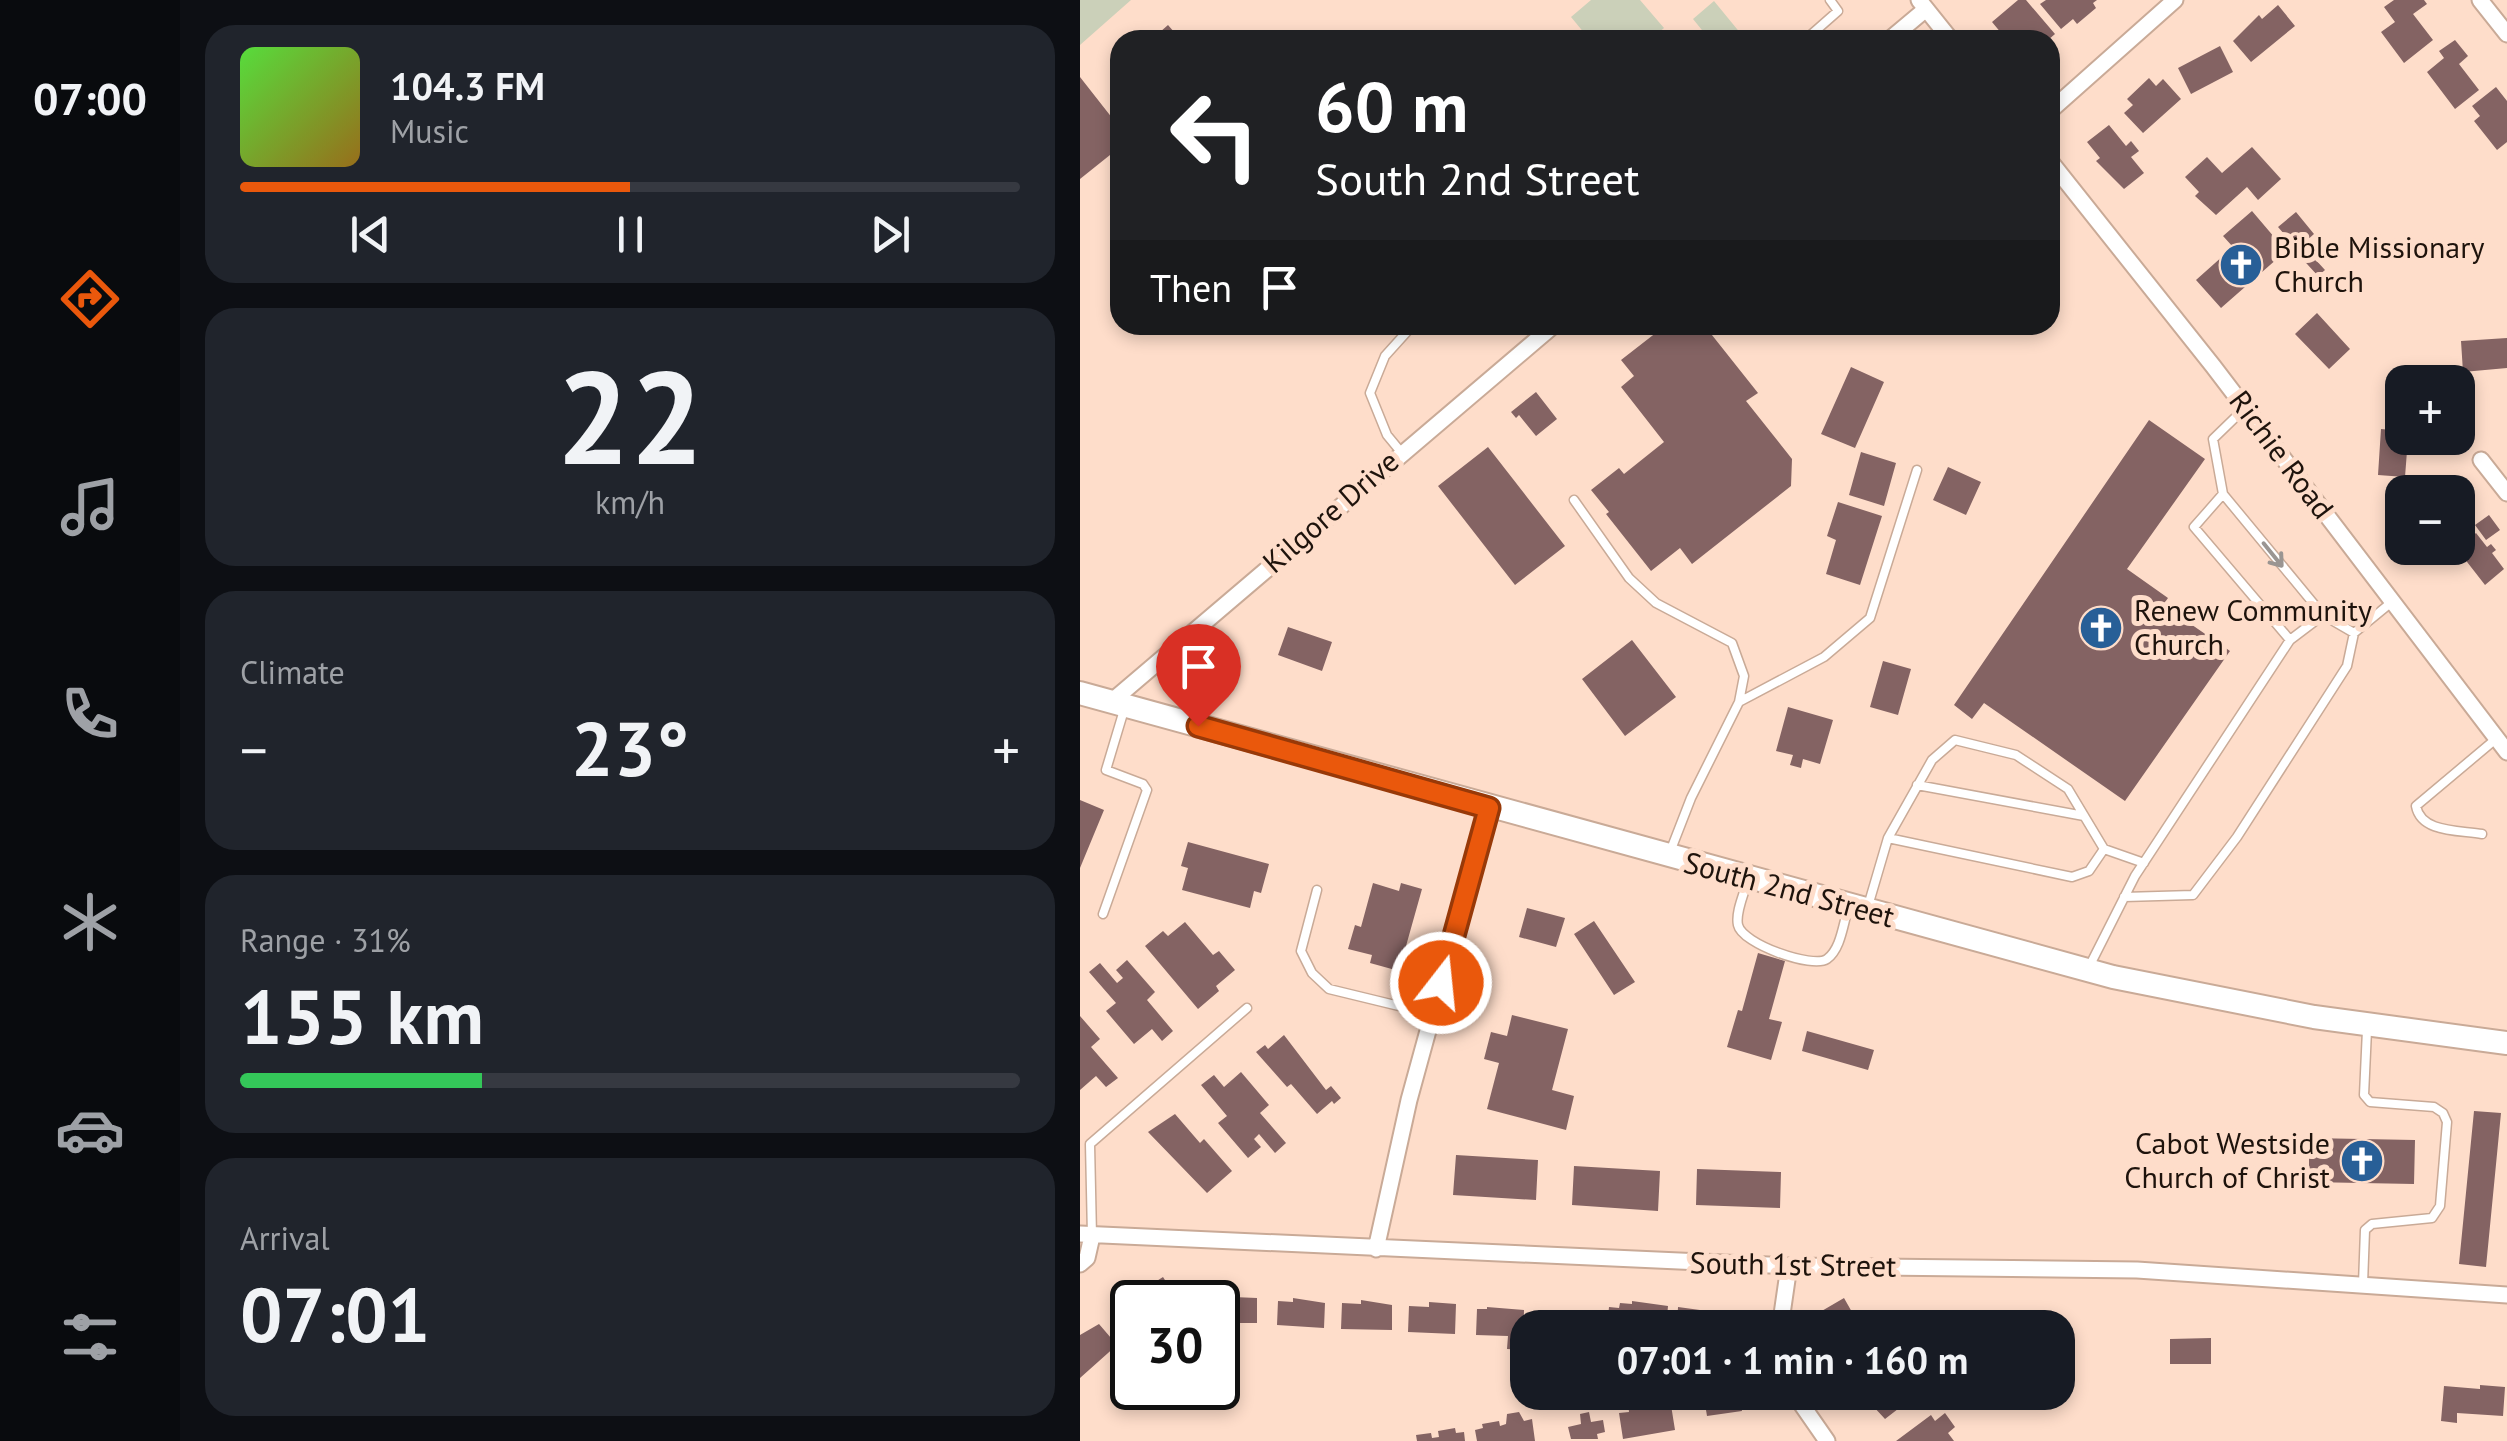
<!DOCTYPE html>
<html lang="en">
<head>
<meta charset="utf-8">
<style>
  body { margin:0; font-family:"PT Sans",sans-serif; background:#20242c; color:#f1f3f6; height:100vh; display:flex; flex-direction:column; font-size:38px; white-space:nowrap }
  * { box-sizing:border-box; margin:0 }
  p { font-size:32px; color:#9ea1a6 }
  .icon { flex:none; width:55px; height:55px; fill:none; stroke:currentColor; stroke-width:2; stroke-linecap:round; stroke-linejoin:round }
  .map { position:relative; flex:1; overflow:hidden }
  .details { display:flex; flex-direction:column; gap:25px; padding:25px; background:#0d0f14; width:900px }
  .details>* { flex:none }
  .banner { position:absolute; left:30px; top:30px; width:950px; height:305px; border-radius:30px; box-shadow:0 5px 15px #0003; background:#202124; color:#fff; overflow:hidden }
  .tools { position:absolute; left:1305px; top:365px; display:grid; gap:20px }
  .tools a { display:grid; place-items:center; width:90px; height:90px; border-radius:20px; background:#171b24; box-shadow:0 5px 15px #0003; font-size:50px }
  .speed { position:absolute; left:30px; top:1280px; display:flex; gap:20px; font-size:50px; font-weight:700; text-align:center }
  .speed>* { display:grid; place-content:center; width:130px; height:130px; border-radius:50%; background:#171b24; box-shadow:0 5px 15px #0003; line-height:1 }
  .speed .limit { border:5px solid #111; border-radius:15px; background:#fff; color:#111 }
  .pin { position:absolute; display:grid; place-items:center; width:85px; height:85px; color:#fff; margin:-102px -42px; border-radius:50% 50% 50% 0; rotate:-45deg; box-shadow:0 0 10px #0007 }
  .pin .icon { rotate:45deg }
  .me { position:absolute; width:110px; margin:-55px; rotate:16deg; stroke-linejoin:round; filter:drop-shadow(0 0 8px #0008) }
  .turn { display:flex; align-items:center; gap:35px; height:210px; padding:0 40px; font-size:45px }
  .turn .icon { width:130px; height:130px; stroke-width:2.5 }
  .turn b { display:block; font-size:70px; line-height:85px }
  .then { display:flex; align-items:center; height:95px; padding:0 40px; background:#0003; gap:20px; font-size:38px }
  .big { font-size:75px; font-weight:800; line-height:1.1 }
  .details .card { flex:1; display:flex; flex-direction:column; justify-content:center; gap:15px; min-width:0; padding:0 35px; border-radius:30px; background:#20242c }
  .details .dial { align-items:center; gap:0 }
  .dial b { font-size:130px; line-height:1 }
  .song { display:flex; align-items:center; gap:30px }
  .cover { width:120px; height:120px; border-radius:15px; background:linear-gradient(135deg,hsl(110 70% 55%),hsl(40 70% 35%)) }
  .played { height:10px; border-radius:5px; background:linear-gradient(90deg,#ea580c 50%,#363941 50%) }
  .keys { display:flex; justify-content:space-around; direction:ltr }
  .heat { display:flex; justify-content:space-between; align-items:center; font-size:55px; direction:ltr }
  .charge { height:15px; border-radius:8px; background:linear-gradient(90deg,#34c759 31%,#363941 0) }
  .trip { position:absolute; left:430px; top:1310px; width:565px; height:100px; border-radius:30px; background:#171b24; box-shadow:0 5px 15px #0003; font-weight:800; line-height:100px; text-align:center }
  main { display:flex; flex:1; min-height:0 }
  .menu { display:flex; flex-direction:column; width:180px; justify-content:space-around; align-items:center; background:#090b0e; color:#9ea1a6 }
  .menu .icon { width:70px; height:70px }
  .menu .active { color:#ea580c }
  .menu b { font-size:45px; color:#f1f3f6 }
  .map>svg:first-child { display:block }
  .green { fill:#cbd0b9 }
  .building { fill:#846363 }
  .lines { fill:none; stroke-linecap:round; stroke-linejoin:round }
  .service-casing { stroke:#c9aa97; stroke-width:11 }
  .minor-casing { stroke:#c9aa97; stroke-width:19 }
  .secondary-casing { stroke:#c9aa97; stroke-width:26 }
  .service { stroke:#fff; stroke-width:8 }
  .minor { stroke:#fff; stroke-width:15 }
  .secondary { stroke:#fff; stroke-width:22 }
  .oneway { stroke:#9a9592 }
  .route-casing { stroke:#983908; stroke-width:25 }
  .route { stroke:#ea580c; stroke-width:18 }
  .labels { text-anchor:middle; stroke-width:10; stroke-linejoin:round; paint-order:stroke }
  .poi-label { font-size:30px; fill:#1e130c; stroke:#feddca; text-anchor:start }
  .street-label { font-size:30px; fill:#1e130c; stroke:#feddca }
</style>
</head>
<body>
<main>
<nav class="menu">
<b>07:00</b>
<svg class="icon active" aria-label="directions" viewBox="0 0 24 24"><path d="M12 3l9 9-9 9-9-9zM9 14v-3h6M13 9l2 2-2 2"/></svg>
<svg class="icon" aria-label="music" viewBox="0 0 24 24"><path d="M9 18V5l10-2v13"/><circle cx="6" cy="18" r="3"/><circle cx="16" cy="16" r="3"/></svg>
<svg class="icon" aria-label="phone" viewBox="0 0 24 24"><path d="M5 4h4l2 5-3 2q2 4 5 5l2-3 5 2v4C11 20 4 13 5 4z"/></svg>
<svg class="icon" aria-label="climate" viewBox="0 0 24 24"><path d="M12 3v18M4 7l16 10M4 17L20 7"/></svg>
<svg class="icon" aria-label="car" viewBox="0 0 24 24"><path d="M5 17H2v-5l4-1 3-4h7l3 4 3 1v5h-3M9 17h6M6 11h13"/><circle cx="7" cy="17" r="2"/><circle cx="17" cy="17" r="2"/></svg>
<svg class="icon" aria-label="filters" viewBox="0 0 24 24"><path d="M4 7h16M4 17h16"/><circle cx="9" cy="7" r="2"/><circle cx="15" cy="17" r="2"/></svg>
</nav>
<section class="details">
<div class="card">
<div class="song"><i class="cover"></i><div><b>104.3 FM</b><p>Music</p></div></div>
<div class="played"></div>
<div class="keys"><svg class="icon" aria-label="previous" viewBox="0 0 24 24"><path d="M18 5L8 12l10 7zM5 5v14"/></svg><svg class="icon" aria-label="pause" viewBox="0 0 24 24"><path d="M8 5v14M16 5v14"/></svg><svg class="icon" aria-label="next" viewBox="0 0 24 24"><path d="M6 5l10 7-10 7zM19 5v14"/></svg></div>
</div>
<div class="card dial"><b>22</b><p>km/h</p></div>
<div class="card"><p>Climate</p>
<div class="heat"><a>−</a><b class="big">23°</b><a>+</a></div>
</div>
<div class="card"><p>Range · 31%</p><b class="big">155 km</b><div class="charge"></div></div>
<div class="card"><p>Arrival</p><b class="big">07:01</b></div>
</section>
<div class="map">
<svg width="1427" height="1441" viewBox="0 0 1427 1441">
  <rect width="100%" height="100%" fill="#feddca"/>
  <!-- green -->
  <path class="green" d="M 0,0 L 51,0 L 0,45 Z
    M 511,0 L 560,0 L 584,28 L 570,40 L 510,40 L 491,17 Z
    M 634,1 L 666,40 L 630,40 L 613,19 Z"/>
  <!-- building -->
  <path class="building" d="M 938,0 L 946,0 L 975,34 L 968,40 L 927,40 L 912,22 Z
    M 966,0 L 1017,0 L 1013,3 L 1016,8 L 997,24 L 993,19 L 981,29 L 960,4 Z
    M 1314,0 L 1344,0 L 1347,4 L 1333,14 L 1353,40 L 1324,63 L 1301,32 L 1315,22 L 1304,7 Z
    M 1198,5 L 1215,26 L 1171,62 L 1153,41 L 1179,15 L 1182,19 Z
    M 88,25 L 101,40 L 71,40 Z
    M 1375,40 L 1388,56 L 1379,64 L 1399,90 L 1375,109 L 1347,72 L 1364,58 L 1359,51 Z
    M 1140,46 L 1153,72 L 1111,94 L 1098,68 Z
    M 0,77 L 40,128 L 40,147 L 0,179 Z
    M 1069,78 L 1076,86 L 1083,79 L 1101,99 L 1063,133 L 1044,113 L 1053,105 L 1047,99 Z
    M 1416,87 L 1427,101 L 1427,142 L 1417,150 L 1394,121 L 1400,116 L 1392,106 Z
    M 1029,125 L 1046,146 L 1051,141 L 1059,151 L 1051,157 L 1064,173 L 1044,189 L 1016,161 L 1020,158 L 1007,142 Z
    M 1172,147 L 1201,179 L 1178,200 L 1167,187 L 1136,215 L 1115,196 L 1119,192 L 1105,177 L 1127,157 L 1142,173 Z
    M 1172,211 L 1206,251 L 1141,308 L 1116,280 L 1153,247 L 1143,236 Z
    M 1216,212 L 1234,234 L 1217,249 L 1198,227 Z
    M 1224,247 L 1245,270 L 1238,276 L 1217,253 Z
    M 1237,313 L 1270,349 L 1249,369 L 1215,334 Z
    M 586,325 L 601,325 L 607,332 L 615,325 L 624,325 L 678,393 L 666,401 L 712,459 L 711,486 L 612,564 L 600,548 L 571,571 L 526,514 L 529,512 L 511,490 L 539,468 L 544,474 L 584,442 L 541,387 L 554,376 L 541,360 Z
    M 1427,338 L 1427,368 L 1383,372 L 1381,341 Z
    M 771,367 L 804,382 L 775,448 L 741,434 Z
    M 1357,367 L 1369,382 L 1337,382 Z
    M 456,392 L 477,419 L 456,436 L 439,415 L 436,418 L 431,412 Z
    M 1069,420 L 1125,459 L 1047,569 L 1088,598 L 1083,605 L 1150,651 L 1045,801 L 904,703 L 892,719 L 874,705 Z
    M 1301,429 L 1322,431 L 1322,438 L 1328,438 L 1325,477 L 1298,475 Z
    M 408,447 L 485,546 L 435,585 L 358,486 Z
    M 781,452 L 816,463 L 804,506 L 769,495 Z
    M 868,467 L 901,482 L 886,515 L 853,500 Z
    M 758,502 L 802,516 L 780,585 L 746,574 L 756,540 L 747,536 Z
    M 1409,515 L 1420,530 L 1406,540 L 1395,525 Z
    M 1396,533 L 1407,547 L 1411,544 L 1416,550 L 1412,553 L 1424,569 L 1405,585 L 1377,549 Z
    M 208,627 L 252,642 L 242,671 L 198,655 Z
    M 552,640 L 596,697 L 545,736 L 502,679 Z
    M 803,661 L 831,669 L 818,715 L 790,707 Z
    M 708,707 L 753,720 L 740,764 L 723,759 L 721,768 L 710,765 L 713,755 L 696,751 Z
    M 0,800 L 24,810 L 0,868 Z
    M 108,842 L 189,864 L 181,893 L 174,891 L 170,908 L 102,890 L 108,868 L 101,866 Z
    M 293,883 L 319,891 L 321,883 L 342,889 L 319,971 L 290,963 L 292,955 L 268,949 L 275,925 L 281,927 Z
    M 447,908 L 485,918 L 476,947 L 439,937 Z
    M 514,921 L 555,982 L 534,995 L 494,934 Z
    M 105,922 L 133,955 L 139,951 L 155,970 L 136,986 L 139,991 L 118,1009 L 65,946 L 83,931 L 88,936 Z
    M 678,953 L 705,961 L 689,1019 L 702,1022 L 691,1060 L 647,1047 L 658,1010 L 662,1011 Z
    M 47,960 L 75,992 L 67,1000 L 93,1031 L 82,1041 L 72,1029 L 54,1044 L 26,1011 L 36,1003 L 9,972 L 20,963 L 37,983 L 43,978 L 36,970 Z
    M 432,1015 L 488,1029 L 472,1090 L 494,1096 L 486,1130 L 407,1109 L 419,1063 L 404,1059 L 411,1032 L 427,1036 Z
    M 0,1016 L 20,1039 L 11,1047 L 38,1078 L 26,1087 L 16,1076 L 0,1090 Z
    M 727,1031 L 794,1050 L 788,1070 L 722,1051 Z
    M 204,1035 L 246,1090 L 251,1086 L 261,1098 L 254,1104 L 252,1101 L 237,1114 L 211,1084 L 207,1087 L 176,1052 L 185,1045 L 188,1049 Z
    M 161,1072 L 189,1105 L 180,1113 L 206,1143 L 195,1153 L 179,1134 L 174,1139 L 181,1147 L 168,1158 L 138,1123 L 147,1116 L 121,1085 L 134,1075 L 144,1087 Z
    M 1394,1111 L 1421,1113 L 1406,1267 L 1379,1264 Z
    M 95,1114 L 120,1143 L 124,1139 L 152,1171 L 127,1193 L 68,1132 Z
    M 1229,1138 L 1335,1140 L 1334,1184 L 1229,1182 Z
    M 376,1155 L 458,1160 L 456,1200 L 373,1195 Z
    M 494,1166 L 580,1171 L 578,1211 L 492,1205 Z
    M 617,1169 L 701,1172 L 700,1208 L 616,1205 Z
    M 83,1277 L 99,1302 L 52,1302 L 52,1337 L 34,1308 Z
    M 129,1296 L 177,1298 L 177,1323 L 138,1323 L 138,1302 L 129,1302 Z
    M 213,1298 L 245,1303 L 244,1328 L 197,1325 L 198,1301 L 213,1302 Z
    M 764,1298 L 781,1328 L 750,1328 L 740,1312 Z
    M 281,1300 L 312,1305 L 312,1330 L 261,1329 L 262,1303 L 281,1304 Z
    M 552,1301 L 588,1306 L 586,1328 L 527,1328 L 529,1307 L 539,1308 L 540,1303 L 552,1304 Z
    M 349,1302 L 376,1304 L 375,1334 L 328,1332 L 329,1306 L 349,1307 Z
    M 407,1307 L 444,1310 L 443,1350 L 427,1349 L 428,1336 L 396,1335 L 397,1309 L 407,1309 Z
    M 598,1307 L 649,1314 L 648,1328 L 597,1328 Z
    M 458,1310 L 506,1312 L 505,1328 L 457,1328 Z
    M 19,1324 L 37,1345 L 0,1378 L 0,1335 Z
    M 1131,1338 L 1131,1364 L 1090,1364 L 1090,1339 Z
    M 1400,1385 L 1425,1387 L 1423,1416 L 1377,1413 L 1377,1423 L 1361,1421 L 1364,1386 L 1400,1389 Z
    M 623,1392 L 659,1392 L 662,1411 L 627,1416 Z
    M 780,1392 L 819,1392 L 827,1402 L 805,1419 Z
    M 578,1397 L 580,1407 L 591,1405 L 595,1430 L 543,1439 L 539,1413 L 549,1412 L 548,1402 Z
    M 439,1412 L 444,1421 L 452,1419 L 455,1441 L 397,1441 L 395,1430 L 403,1428 L 402,1424 L 419,1421 L 420,1426 L 426,1424 L 427,1414 Z
    M 509,1412 L 511,1422 L 523,1420 L 525,1432 L 517,1434 L 518,1439 L 491,1439 L 488,1427 L 501,1424 L 500,1414 Z
    M 865,1413 L 875,1427 L 868,1433 L 874,1441 L 816,1441 L 851,1415 L 855,1421 Z
    M 375,1428 L 376,1433 L 384,1432 L 385,1441 L 337,1441 L 336,1435 L 351,1433 L 352,1438 L 359,1437 L 358,1431 Z"/>
  <g class="lines">
    <!-- service casing -->
    <g class="service-casing">
      <path id="service" d="M 725,40 L 758,11 L 750,0
        M 1165,408 L 1133,439 L 1143,494 L 1243,615 L 1274,633
        M 321,452 L 307,435 L 290,393 L 305,356 L 333,325
        M 1143,494 L 1114,527 L 1210,640
        M 494,500 L 549,578 L 576,603 L 652,643 L 664,676 L 659,702
        M 875,740 L 936,755 L 988,789 L 1024,849 L 1009,871 L 992,877 L 808,838 L 852,760 Z
        M 837,785 L 1004,816
        M 1402,834 C 1379,830 1341,833 1336,806 L 1417,738
        M 1024,849 L 1064,863
        M 590,852 L 611,798 L 659,702 L 744,657 L 790,618 L 837,470
        M 668,879 C 665,892 655,912 658,925 C 662,944 733,969 747,959 C 761,949 763,924 768,909
        M 237,890 L 221,951 L 232,973 L 249,989 L 352,1014
        M 1044,897 L 1113,895 L 1157,837 L 1267,666 L 1274,633 L 1313,601
        M 788,906 L 808,838
        M 23,914 L 67,790 L 63,784 L 26,770 L 44,710
        M 1009,967 L 1055,876 L 1210,640 L 1243,615
        M 12,1236 L 10,1144 L 167,1008
        M 1283,1284 L 1285,1230 L 1292,1224 L 1352,1218 L 1360,1206 L 1367,1122 L 1363,1113 L 1354,1107 L 1290,1102 L 1284,1095 L 1287,1030"/>
    </g>
    <!-- minor casing -->
    <g class="minor-casing">
      <path id="minor" d="M 839,0 L 871,40
        M 1400,0 L 1427,34
        M 809,40 L 846,9
        M 970,111 L 1095,0
        M 970,161 L 1133,366 L 1427,752
        M 1401,460 L 1427,493
        M 31,702 L 474,325
        M 0,1234 L 709,1266 L 1057,1270 L 1427,1295
        M 296,1249 L 329,1100 L 409,808
        M 0,1264 L 7,1258 L 12,1236
        M 700,1328 L 709,1266
        M 713,1392 L 747,1441"/>
    </g>
    <!-- secondary casing -->
    <g class="secondary-casing">
      <path id="secondary" d="M 0,693 L 1033,977 L 1234,1017 L 1427,1043"/>
    </g>
    <!-- service -->
    <use href="#service" class="service"/>
    <!-- minor -->
    <use href="#minor" class="minor"/>
    <!-- secondary -->
    <use href="#secondary" class="secondary"/>
  </g>
  <!-- one-way arrows -->
  <defs><path id="oneway-shaft" d="M-6 0H5M1.5-3L5.5 0L1.5 3" fill="none" stroke-width="1.6" stroke-linecap="round" stroke-linejoin="round" transform="scale(2.5)"/></defs>
  <use class="oneway" href="#oneway-shaft" transform="translate(1193 555) rotate(51)"/>
  <g class="lines">
    <!-- route casing -->
    <g class="route-casing">
      <path id="route" d="M 118,726 L 409,808 L 361,983"/>
    </g>
    <!-- route -->
    <use href="#route" class="route"/>
  </g>
  <!-- icons -->
  <defs>
    <g id="church-disc" transform="scale(2.25)"><circle r="9.5" fill="#285f97" stroke="#feddca"/><path d="M-1.2-6h2.4v3.5h3.3v2.4h-3.3V6h-2.4V-.1h-3.3v-2.4h3.3Z" fill="#fff"/></g>
  </defs>
  <g fill-rule="evenodd">
    <use href="#church-disc" x="1161" y="265"/>
    <use href="#church-disc" x="1021" y="628"/>
    <use href="#church-disc" x="1282" y="1161"/>
  </g>
  <g class="labels">
    <!-- poi labels -->
    <g class="poi-label">
      <text x="1194" y="258">Bible Missionary<tspan x="1194" dy="34">Church</tspan></text>
      <text x="1054" y="621">Renew Community<tspan x="1054" dy="34">Church</tspan></text>
      <text x="1250" y="1154" text-anchor="end">Cabot Westside<tspan x="1250" dy="34">Church of Christ</tspan></text>
    </g>
    <!-- street labels -->
    <g class="street-label">
      <text transform="translate(1201 455) rotate(53)" y="10">Richie Road</text>
      <text transform="translate(251 512) rotate(-41)" y="10">Kilgore Drive</text>
      <text transform="translate(709 890) rotate(15)" y="10">South 2nd Street</text>
      <text transform="translate(713 1265) rotate(1)" y="10">South 1st Street</text>
    </g>
  </g>
</svg>
<div class="tools">
<a>+</a>
<a>−</a>
</div>
<div class="speed"><div class="limit">30</div></div>
<div class="pin" style="left:118px;top:726px;background:#d93025"><svg class="icon" aria-label="arrive" viewBox="0 0 24 24"><path d="M6 21V4h12l-3 4 3 4H6"/></svg></div>
<svg class="me" style="left:361px;top:983px" viewBox="-20 -20 40 40"><circle r="17" fill="#ea580c" stroke="#fff" stroke-width="3"/><path d="M0-11L8 9 0 5-8 9z" fill="#fff"/></svg>
<div class="trip">07:01 · 1 min · 160 m</div>
<div class="banner">
<div class="turn"><svg class="icon" aria-label="left" viewBox="0 0 24 24"><path d="M17 20v-9H6M10 6l-5 5 5 5"/></svg><div><b>60 m</b>South 2nd Street</div></div>
<div class="then">Then<svg class="icon" aria-label="arrive" viewBox="0 0 24 24"><path d="M6 21V4h12l-3 4 3 4H6"/></svg></div>
</div>
</div>
</main>
</body>
</html>
